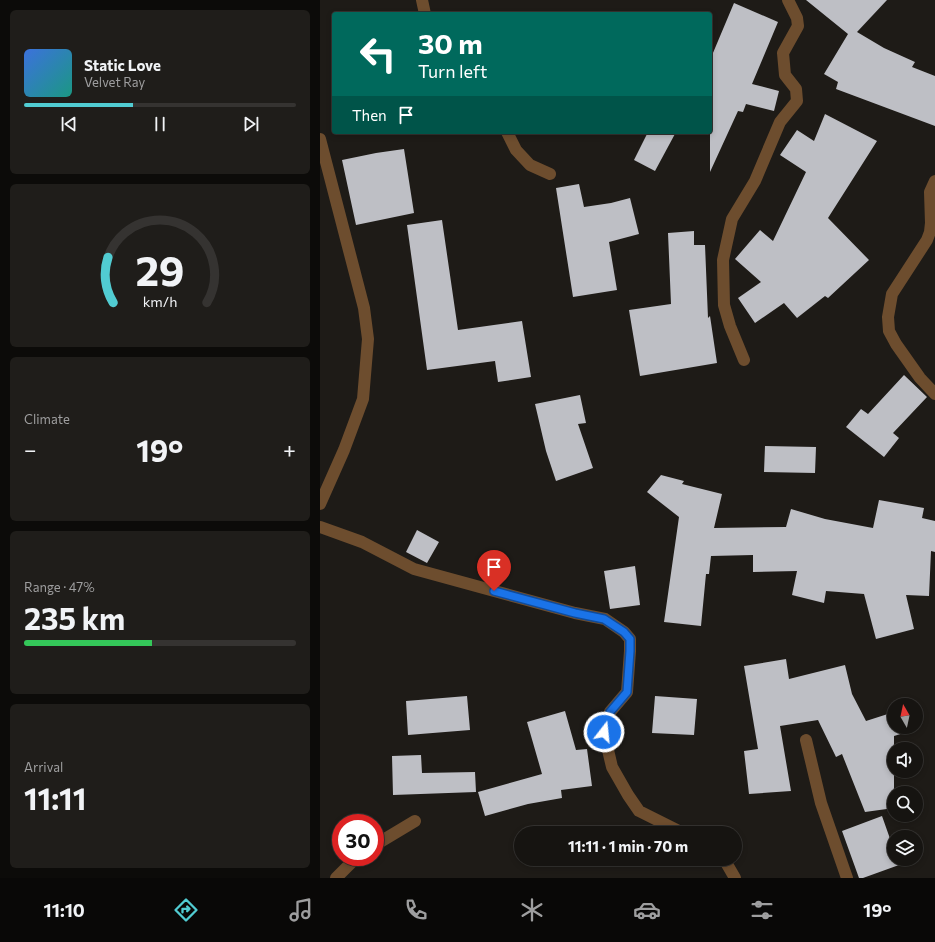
<!DOCTYPE html>
<html lang="en">
<head>
<meta charset="utf-8">
<style>
  body { margin:0; font-family:Commissioner,sans-serif; background:#1f1d1a; color:#f1f3f6; height:100vh; display:flex; flex-direction:column; font-size:15px; white-space:nowrap }
  * { box-sizing:border-box; margin:0 }
  p { font-size:13px; color:#9e9e9f }
  .icon { flex:none; width:22px; height:22px; fill:none; stroke:currentColor; stroke-width:2; stroke-linecap:round; stroke-linejoin:round }
  .map { position:relative; flex:1; overflow:hidden }
  .side { display:flex; flex-direction:column; gap:10px; padding:10px; background:#0c0b09; width:320px }
  .side>* { flex:none }
  .banner { position:absolute; left:12px; top:12px; width:380px; height:122px; border-radius:4px; box-shadow:0 2px 6px #0003,0 0 0 1px #353331; background:#00695c; color:#fff; overflow:hidden }
  .needle { width:26px; rotate:351deg }
  .fabs { position:absolute; left:567px; top:698px; display:grid; gap:8px }
  .fabs a { display:grid; place-items:center; width:36px; height:36px; border-radius:50%; background:#161411; box-shadow:0 2px 6px #0003,0 0 0 1px #353331; font-size:20px }
  .speed { position:absolute; left:12px; top:814px; display:flex; gap:8px; font-size:20px; font-weight:700; text-align:center }
  .speed>* { display:grid; place-content:center; width:52px; height:52px; border-radius:50%; background:#161411; box-shadow:0 2px 6px #0003,0 0 0 1px #353331; line-height:1 }
  .speed .limit { border:6px solid #d22; background:#fff; color:#111 }
  .pin { position:absolute; display:grid; place-items:center; width:34px; height:34px; color:#fff; margin:-41px -17px; border-radius:50% 50% 50% 0; rotate:-45deg; box-shadow:0 0 4px #0007 }
  .pin .icon { rotate:45deg }
  .me { position:absolute; width:44px; margin:-22px; rotate:16deg; stroke-linejoin:round; filter:drop-shadow(0 0 3px #0008) }
  .turn { display:flex; align-items:center; gap:14px; height:84px; padding:0 20px; font-size:18px }
  .turn .icon { width:52px; height:52px; stroke-width:2.5 }
  .turn b { display:block; font-size:28px; line-height:34px }
  .then { display:flex; align-items:center; height:38px; padding:0 20px; background:#0003; gap:8px; font-size:15px }
  .big { font-size:30px; font-weight:700; line-height:1.1 }
  .side .tile { flex:1; display:flex; flex-direction:column; justify-content:center; gap:6px; min-width:0; padding:0 14px; border-radius:6px; background:#1f1d1a }
  .side .dial { align-items:center; gap:0 }
  .dial svg { height:104px; overflow:visible; fill:none; stroke:#353331; stroke-width:7; stroke-linecap:round; text-anchor:middle }
  .dial text { fill:#f1f3f6; stroke:none }
  .song { display:flex; align-items:center; gap:12px }
  .cover { width:48px; height:48px; border-radius:6px; background:linear-gradient(135deg,hsl(220 70% 55%),hsl(170 70% 35%)) }
  .played { height:4px; border-radius:2px; background:linear-gradient(90deg,#51ccd2 40%,#353331 40%) }
  .keys { display:flex; justify-content:space-around; direction:ltr }
  .heat { display:flex; justify-content:space-between; align-items:center; font-size:22px; direction:ltr }
  .charge { height:6px; border-radius:3px; background:linear-gradient(90deg,#34c759 47%,#353331 0) }
  .trip { position:absolute; left:194px; top:826px; width:228px; height:40px; border-radius:20px; background:#161411; box-shadow:0 2px 6px #0003,0 0 0 1px #353331; font-weight:700; line-height:40px; text-align:center }
  .tab-bar { display:flex; height:64px; justify-content:space-around; align-items:center; background:#090807; color:#9e9e9f }
  .tab-bar .icon { width:28px; height:28px }
  .tab-bar .on { color:#51ccd2 }
  .tab-bar b { font-size:18px; color:#f1f3f6 }
  main { display:flex; flex:1; min-height:0 }
  .map>svg:first-child { display:block }
  .building { fill:#bebfc5 }
  .lines { fill:none; stroke-linecap:round; stroke-linejoin:round }
  .street { stroke:#6d4d2e; stroke-width:12 }
  .route-casing { stroke:#114b97; stroke-width:10 }
  .route { stroke:#1a73e8; stroke-width:7 }
</style>
</head>
<body>
<main>
<section class="side">
<div class="tile">
<div class="song"><i class="cover"></i><div><b>Static Love</b><p>Velvet Ray</p></div></div>
<div class="played"></div>
<div class="keys"><svg class="icon" aria-label="previous" viewBox="0 0 24 24"><path d="M18 5L8 12l10 7zM5 5v14"/></svg><svg class="icon" aria-label="pause" viewBox="0 0 24 24"><path d="M8 5v14M16 5v14"/></svg><svg class="icon" aria-label="next" viewBox="0 0 24 24"><path d="M6 5l10 7-10 7zM19 5v14"/></svg></div>
</div>
<div class="tile dial"><svg viewBox="0 0 100 80">
<path d="M14 69A42 42 0 1 1 86 69"/>
<path d="M14 69A42 42 0 0 1 10 34" stroke="#51ccd2"/>
<text x="50" y="56" font-size="32" font-weight="700">29</text>
<text x="50" y="72" font-size="11">km/h</text>
</svg></div>
<div class="tile"><p>Climate</p>
<div class="heat"><a>−</a><b class="big">19°</b><a>+</a></div>
</div>
<div class="tile"><p>Range · 47%</p><b class="big">235 km</b><div class="charge"></div></div>
<div class="tile"><p>Arrival</p><b class="big">11:11</b></div>
</section>
<div class="map">
<svg width="615" height="878" viewBox="0 0 615 878">
  <rect width="100%" height="100%" fill="#1e1b17"/>
  <!-- building -->
  <path class="building" d="M 486,0 L 567,0 L 537,32 L 564,48 L 595,62 L 592,67 L 615,76 L 615,126 L 516,89 L 518,82 L 504,74 L 528,34 Z
    M 414,3 L 458,22 L 432,84 L 459,91 L 454,111 L 426,104 L 423,112 L 418,111 L 390,172 L 390,60 Z
    M 505,114 L 557,141 L 508,218 L 549,260 L 508,298 L 505,296 L 477,318 L 464,303 L 435,323 L 418,298 L 441,282 L 415,259 L 440,230 L 453,241 L 486,172 L 460,155 L 477,130 L 494,141 Z
    M 328,132 L 356,132 L 335,171 L 314,160 Z
    M 84,149 L 94,213 L 36,225 L 22,160 L 56,153 Z
    M 259,184 L 264,207 L 291,203 L 310,198 L 319,234 L 289,242 L 297,290 L 253,297 L 236,188 Z
    M 122,220 L 138,330 L 202,321 L 211,377 L 178,382 L 175,361 L 107,370 L 87,225 Z
    M 374,231 L 374,245 L 385,245 L 388,318 L 390,316 L 397,363 L 320,376 L 309,310 L 351,304 L 348,233 Z
    M 584,375 L 607,397 L 573,433 L 579,438 L 564,457 L 526,427 L 541,409 L 548,414 Z
    M 260,395 L 266,423 L 258,424 L 273,468 L 236,481 L 226,451 L 215,404 Z
    M 445,446 L 496,447 L 495,473 L 444,472 Z
    M 341,475 L 364,481 L 362,484 L 402,494 L 394,528 L 466,527 L 471,509 L 505,519 L 553,528 L 559,500 L 604,508 L 602,518 L 615,521 L 615,552 L 611,551 L 609,596 L 586,595 L 594,629 L 556,639 L 544,594 L 506,591 L 504,603 L 472,595 L 477,571 L 433,572 L 433,555 L 391,556 L 389,574 L 386,574 L 381,626 L 344,622 L 359,517 L 327,492 Z
    M 97,530 L 119,542 L 107,563 L 86,552 Z
    M 315,566 L 320,605 L 290,609 L 284,571 Z
    M 466,659 L 469,679 L 525,665 L 532,694 L 546,721 L 574,712 L 574,727 L 596,727 L 596,725 L 597,729 L 574,736 L 574,808 L 545,812 L 522,754 L 516,757 L 498,720 L 460,726 L 471,791 L 429,794 L 424,751 L 438,749 L 424,666 Z
    M 147,696 L 150,730 L 88,735 L 86,701 Z
    M 335,696 L 377,699 L 374,735 L 332,733 Z
    M 245,711 L 256,750 L 267,749 L 272,786 L 241,790 L 242,798 L 208,804 L 165,816 L 158,792 L 222,774 L 207,722 Z
    M 101,755 L 102,773 L 155,772 L 156,792 L 73,795 L 72,756 Z
    M 562,816 L 574,850 L 574,859 L 577,859 L 579,865 L 543,878 L 539,878 L 522,831 Z"/>
  <g class="lines">
    <!-- street -->
    <path class="street" d="M 102,0 L 105,14
      M 187,132 L 196,150 L 210,165 L 230,174
      M 0,139 L 44,308 L 48,339 L 43,399 L 24,450 L 0,504
      M 615,181 L 610,192 L 611,223 L 610,232 L 607,240 L 572,294 L 568,317 L 569,331 L 576,344 L 600,378 L 615,394
      M 424,360 L 410,326 L 404,305 L 403,260 L 412,219 L 435,181 L 460,122 L 477,101 L 476,89 L 465,75 L 463,53 L 478,26 L 477,18 L 468,0
      M 0,527 L 42,542 L 94,569 L 255,613 L 285,619 L 304,632 L 310,639 L 310,651 L 307,692 L 290,712 L 284,733 L 292,767 L 308,795 L 319,811 L 363,833
      M 486,740 L 501,803 L 527,878
      M 55,845 L 95,821
      M 404,859 L 415,878
      M 16,878 L 37,857"/>
  </g>
  <g class="lines">
    <!-- route casing -->
    <g class="route-casing">
      <path id="route" d="M 174,591 L 255,613 L 284,619 L 304,632 L 310,639 L 310,651 L 307,692 L 290,712 L 284,732"/>
    </g>
    <!-- route -->
    <use href="#route" class="route"/>
  </g>
</svg>
<div class="fabs">
<a><svg class="needle" viewBox="-14 -14 28 28"><path d="M0-13l5 13h-10z" fill="#e53935"/><path d="M0 13l5-13h-10z" fill="#9e9e9f"/></svg></a>
<a><svg class="icon" aria-label="sound" viewBox="0 0 24 24"><path d="M4 9h4l5-4v14l-5-4H4zM17 9q2 3 0 6"/></svg></a>
<a><svg class="icon" aria-label="search" viewBox="0 0 24 24"><circle cx="10" cy="10" r="6"/><path d="M15 15l6 6"/></svg></a>
<a><svg class="icon" aria-label="layers" viewBox="0 0 24 24"><path d="M12 4l9 5-9 5-9-5zM3 14l9 5 9-5"/></svg></a>
</div>
<div class="speed"><div class="limit">30</div></div>
<div class="pin" style="left:174px;top:591px;background:#d93025"><svg class="icon" aria-label="arrive" viewBox="0 0 24 24"><path d="M6 21V4h12l-3 4 3 4H6"/></svg></div>
<svg class="me" style="left:284px;top:732px" viewBox="-20 -20 40 40"><circle r="17" fill="#1a73e8" stroke="#fff" stroke-width="3"/><path d="M0-11L8 9 0 5-8 9z" fill="#fff"/></svg>
<div class="trip">11:11 · 1 min · 70 m</div>
<div class="banner">
<div class="turn"><svg class="icon" aria-label="left" viewBox="0 0 24 24"><path d="M17 20v-9H6M10 6l-5 5 5 5"/></svg><div><b>30 m</b>Turn left</div></div>
<div class="then">Then<svg class="icon" aria-label="arrive" viewBox="0 0 24 24"><path d="M6 21V4h12l-3 4 3 4H6"/></svg></div>
</div>
</div>
</main>
<nav class="tab-bar">
<b>11:10</b>
<svg class="icon on" aria-label="directions" viewBox="0 0 24 24"><path d="M12 3l9 9-9 9-9-9zM9 14v-3h6M13 9l2 2-2 2"/></svg>
<svg class="icon" aria-label="music" viewBox="0 0 24 24"><path d="M9 18V5l10-2v13"/><circle cx="6" cy="18" r="3"/><circle cx="16" cy="16" r="3"/></svg>
<svg class="icon" aria-label="phone" viewBox="0 0 24 24"><path d="M5 4h4l2 5-3 2q2 4 5 5l2-3 5 2v4C11 20 4 13 5 4z"/></svg>
<svg class="icon" aria-label="climate" viewBox="0 0 24 24"><path d="M12 3v18M4 7l16 10M4 17L20 7"/></svg>
<svg class="icon" aria-label="car" viewBox="0 0 24 24"><path d="M5 17H2v-5l4-1 3-4h7l3 4 3 1v5h-3M9 17h6M6 11h13"/><circle cx="7" cy="17" r="2"/><circle cx="17" cy="17" r="2"/></svg>
<svg class="icon" aria-label="filters" viewBox="0 0 24 24"><path d="M4 7h16M4 17h16"/><circle cx="9" cy="7" r="2"/><circle cx="15" cy="17" r="2"/></svg>
<b>19°</b>
</nav>
</body>
</html>
